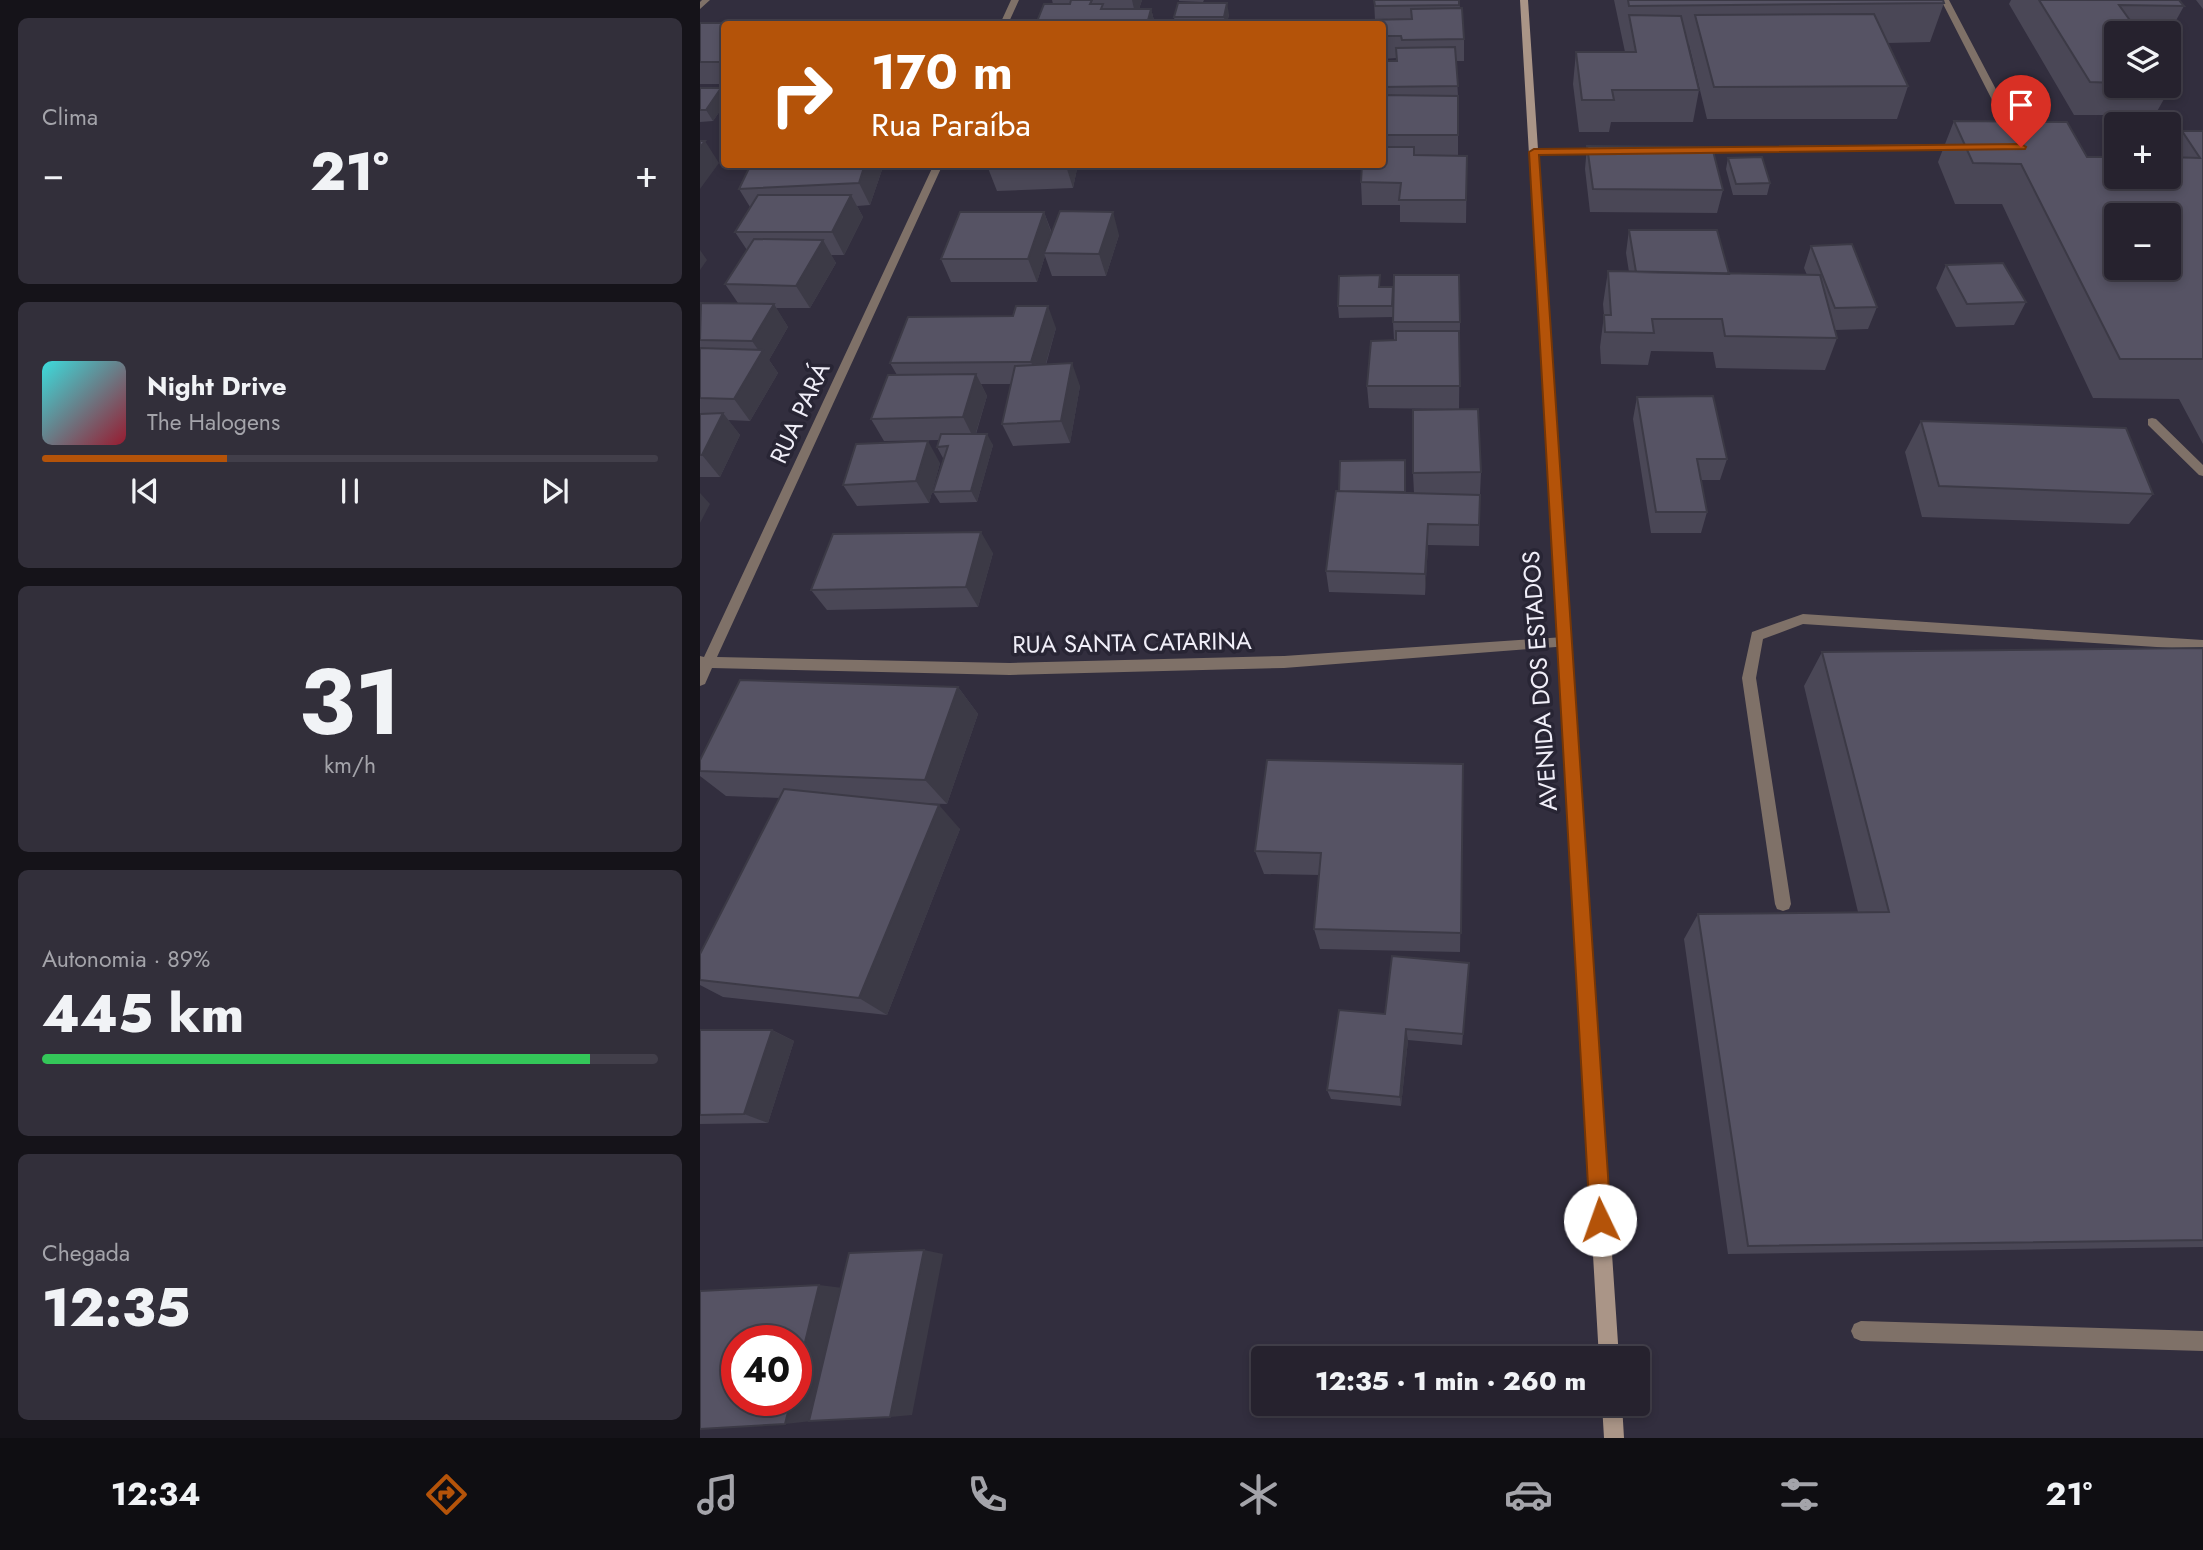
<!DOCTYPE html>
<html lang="pt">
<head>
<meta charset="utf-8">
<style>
  body { margin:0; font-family:Jost,sans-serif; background:#322f3a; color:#f1f3f6; height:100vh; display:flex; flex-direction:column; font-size:26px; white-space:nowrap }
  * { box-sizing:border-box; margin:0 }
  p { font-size:23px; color:#a4a4aa }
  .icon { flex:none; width:38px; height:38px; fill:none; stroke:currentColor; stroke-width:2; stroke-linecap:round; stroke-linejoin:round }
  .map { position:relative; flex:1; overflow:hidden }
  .side { display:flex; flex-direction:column; gap:18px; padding:18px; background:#151319; width:700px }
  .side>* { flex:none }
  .hud { position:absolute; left:21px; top:21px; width:665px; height:147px; border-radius:7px; box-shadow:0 4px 10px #0003,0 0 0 2px #423f4a; background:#b45309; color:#fff; overflow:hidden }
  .fabs { position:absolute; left:1404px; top:21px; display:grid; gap:14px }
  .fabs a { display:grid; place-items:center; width:77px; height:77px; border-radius:7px; background:#26222e; box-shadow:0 4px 10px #0003,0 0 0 2px #423f4a; font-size:35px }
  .speed { position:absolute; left:21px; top:1325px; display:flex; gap:14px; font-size:35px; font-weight:700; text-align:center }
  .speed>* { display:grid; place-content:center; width:91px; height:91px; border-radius:50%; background:#26222e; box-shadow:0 4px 10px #0003,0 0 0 2px #423f4a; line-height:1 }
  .speed .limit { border:10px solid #d22; background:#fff; color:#111 }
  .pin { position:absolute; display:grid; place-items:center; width:60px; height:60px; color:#fff; margin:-72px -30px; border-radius:50% 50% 50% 0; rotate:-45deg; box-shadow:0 0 7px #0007 }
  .pin .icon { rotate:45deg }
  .me { position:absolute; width:77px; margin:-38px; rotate:357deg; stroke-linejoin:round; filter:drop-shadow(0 0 5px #0008) }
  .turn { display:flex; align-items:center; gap:24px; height:147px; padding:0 35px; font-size:32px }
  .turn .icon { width:91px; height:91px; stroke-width:2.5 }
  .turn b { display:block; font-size:49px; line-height:60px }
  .big { font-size:52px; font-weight:800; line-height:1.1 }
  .side .card { flex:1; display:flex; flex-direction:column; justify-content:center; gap:10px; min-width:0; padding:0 24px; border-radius:10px; background:#322f3a }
  .side .dial { align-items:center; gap:0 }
  .dial b { font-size:91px; line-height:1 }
  .song { display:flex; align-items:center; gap:21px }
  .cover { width:84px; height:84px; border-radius:10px; background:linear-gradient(135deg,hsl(180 70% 55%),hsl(350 70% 35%)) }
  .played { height:7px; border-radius:4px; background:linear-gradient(90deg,#b45309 30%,#423f4a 30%) }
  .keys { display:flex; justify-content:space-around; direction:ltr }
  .heat { display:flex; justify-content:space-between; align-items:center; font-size:38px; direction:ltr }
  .charge { height:10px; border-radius:5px; background:linear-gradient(90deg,#34c759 89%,#423f4a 0) }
  .trip { position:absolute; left:551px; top:1346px; width:399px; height:70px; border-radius:7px; background:#26222e; box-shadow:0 4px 10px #0003,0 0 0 2px #423f4a; font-weight:800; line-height:70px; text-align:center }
  .tabs { display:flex; height:112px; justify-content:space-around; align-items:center; background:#0f0e12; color:#a4a4aa }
  .tabs .icon { width:49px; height:49px }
  .tabs .on { color:#b45309 }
  .tabs b { font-size:32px; color:#f1f3f6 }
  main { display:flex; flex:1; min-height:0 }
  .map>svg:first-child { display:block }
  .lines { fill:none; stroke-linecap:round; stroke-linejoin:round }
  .lane { fill:#7f7168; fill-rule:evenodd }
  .street { fill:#7f7168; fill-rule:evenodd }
  .secondary { fill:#aa9587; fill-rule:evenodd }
  .wall { fill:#4a4756 }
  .shaded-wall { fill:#3c3a46 }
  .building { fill:#565364; stroke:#3c3a46; stroke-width:2; fill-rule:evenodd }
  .route { fill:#b45309; stroke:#753606; stroke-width:2 }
  .labels { text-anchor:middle; stroke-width:7; stroke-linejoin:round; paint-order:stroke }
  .street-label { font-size:24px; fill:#f0eef8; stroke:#282534 }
</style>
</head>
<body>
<main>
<section class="side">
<div class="card"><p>Clima</p>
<div class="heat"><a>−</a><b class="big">21°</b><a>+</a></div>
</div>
<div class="card">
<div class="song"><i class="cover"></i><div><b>Night Drive</b><p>The Halogens</p></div></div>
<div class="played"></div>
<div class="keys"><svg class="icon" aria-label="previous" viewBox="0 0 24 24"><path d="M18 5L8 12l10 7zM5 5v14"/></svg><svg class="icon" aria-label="pause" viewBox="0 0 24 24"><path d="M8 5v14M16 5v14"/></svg><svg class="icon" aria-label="next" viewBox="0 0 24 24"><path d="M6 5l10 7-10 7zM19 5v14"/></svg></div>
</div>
<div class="card dial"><b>31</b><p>km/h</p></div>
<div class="card"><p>Autonomia · 89%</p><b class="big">445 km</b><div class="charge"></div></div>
<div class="card"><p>Chegada</p><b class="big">12:35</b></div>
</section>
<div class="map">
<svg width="1503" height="1438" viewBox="0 0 1503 1438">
  <rect width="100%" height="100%" fill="#322e3e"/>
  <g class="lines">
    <!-- lane -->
    <path class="lane" d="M 1452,418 L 1456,419 L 1503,465 L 1503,476 L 1499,475 L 1448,425 L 1448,419 Z
      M 1103,614 L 1503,640 L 1503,650 L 1103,624 L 1063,639 L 1056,678 L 1091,904 L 1089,909 L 1083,911 L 1077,909 L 1075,904 L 1042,678 L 1052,632 Z
      M 1161,1321 L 1503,1331 L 1503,1351 L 1161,1341 L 1154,1338 L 1151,1331 L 1154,1324 Z"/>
    <!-- street -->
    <path class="street" d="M 2,0 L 10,0 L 0,9 L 0,2 Z
      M 311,0 L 319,0 L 308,24 L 300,24 Z
      M 1241,0 L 1249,0 L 1321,137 L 1319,139 L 1311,137 Z
      M 1263,144 L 1268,147 L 1266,149 L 996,153 L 991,150 L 996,147 Z
      M 906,148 L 911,151 L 909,153 L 834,155 L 829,152 L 834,149 Z
      M 234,164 L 243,164 L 17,657 L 310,663 L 584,656 L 864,637 L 869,638 L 871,642 L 869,646 L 584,668 L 310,675 L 12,668 L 5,684 L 0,686 L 0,656 L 4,657 Z"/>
    <!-- secondary -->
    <path class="secondary" d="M 820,0 L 828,0 L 919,1358 L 899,1358 Z
      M 902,1404 L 922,1404 L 924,1438 L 904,1438 Z"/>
  </g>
  <!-- wall -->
  <path class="wall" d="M 352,0 L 442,0 L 439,9 L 451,9 L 455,24 L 336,24 L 353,4 Z
    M 479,0 L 504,0 L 503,2 L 479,1 Z
    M 674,0 L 759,0 L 764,39 L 764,61 L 756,61 L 758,96 L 758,156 L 767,156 L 766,223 L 700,222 L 700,205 L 662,205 L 661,182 L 682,164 L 682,61 L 697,61 L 697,58 L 682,59 L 682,24 L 675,20 Z
    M 914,0 L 1243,0 L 1244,3 L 1230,42 L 1188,43 L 1208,86 L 1197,119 L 1007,119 L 989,45 L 988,45 L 999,90 L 993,122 L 911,122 L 909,132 L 879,132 L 873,84 L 876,52 L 925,52 Z
    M 1311,0 L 1479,0 L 1484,6 L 1468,35 L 1468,33 L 1416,33 L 1416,86 L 1468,86 L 1468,76 L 1473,83 L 1455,115 L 1374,115 L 1309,4 Z
    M 1496,0 L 1503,0 L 1503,9 Z
    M 529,14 L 527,24 L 475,24 L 474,17 Z
    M 0,23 L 59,23 L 60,24 L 24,24 L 24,84 L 0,84 Z
    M 0,88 L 21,88 L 24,94 L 24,105 L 13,121 L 0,122 Z
    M 1254,121 L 1387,157 L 1468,177 L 1468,154 L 1482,131 L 1503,131 L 1503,444 L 1479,399 L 1393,398 L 1302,204 L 1255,204 L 1238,162 Z
    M 887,146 L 1023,190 L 1017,213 L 890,212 L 885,169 Z
    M 1028,158 L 1070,183 L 1067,195 L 1033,195 L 1026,169 Z
    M 51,164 L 184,164 L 170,205 L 157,206 L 163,217 L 144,255 L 131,255 L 136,263 L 110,308 L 76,308 L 88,327 L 69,360 L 78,373 L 50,421 L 28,420 L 40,435 L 20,477 L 0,477 L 0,304 L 38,303 L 25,284 L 47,250 L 35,232 L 50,207 L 39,189 Z
    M 290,164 L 378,164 L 373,188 L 297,191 L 288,168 Z
    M 344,212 L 352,233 L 419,235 L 406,276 L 352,276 L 345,256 L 337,282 L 251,282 L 241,259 Z
    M 929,230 L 1029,274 L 1107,275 L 1104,268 L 1111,246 L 1177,307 L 1168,329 L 1135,330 L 1137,338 L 1125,370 L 1016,368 L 1013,352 L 951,351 L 948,365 L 901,364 L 900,347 L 904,315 L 903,304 L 908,271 L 929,272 L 926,253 Z
    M 1246,265 L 1326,302 L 1314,325 L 1256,327 L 1236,288 Z
    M 693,287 L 693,317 L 639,318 L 638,306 Z
    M 693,322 L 760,322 L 759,409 L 669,408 L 667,386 L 694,340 Z
    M 356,328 L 346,365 L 380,386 L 370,443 L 313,446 L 302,424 L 311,384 L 281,384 L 287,396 L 276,434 L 293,445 L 277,502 L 240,503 L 233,492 L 244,458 L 243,458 L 237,447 L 239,440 L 184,441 L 171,419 L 197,375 L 190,363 Z
    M 937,397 L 1027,459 L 1020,480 L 1001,480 L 1007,512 L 1001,533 L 951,533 L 933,419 Z
    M 1221,421 L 1453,494 L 1429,524 L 1222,517 L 1205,452 Z
    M 705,460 L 705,493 L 714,493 L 713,473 L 781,472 L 780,494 L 752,494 L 780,495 L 779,546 L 728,545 L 725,595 L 629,592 L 626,571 L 639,491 Z
    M 240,463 L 229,503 L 157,506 L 143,485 Z
    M 293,553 L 278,607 L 127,610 L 111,590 Z
    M 1503,648 L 1503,1247 L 1028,1254 L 984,939 L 998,914 L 1158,912 L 1104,686 L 1122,652 Z
    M 258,687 L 278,714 L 247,804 L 217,803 L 260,829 L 187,1015 L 23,997 L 0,985 L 0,954 L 80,798 L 26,796 L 0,776 L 0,760 Z
    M 763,764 L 760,952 L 620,949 L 614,929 L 619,875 L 564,874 L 555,851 Z
    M 768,976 L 762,1045 L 708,1040 L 701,1106 L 631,1099 L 627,1090 L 685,1014 Z
    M 0,1030 L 72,1030 L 94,1041 L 68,1123 L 0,1124 Z"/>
  <!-- shaded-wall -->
  <path class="shaded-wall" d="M 432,0 L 442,0 L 436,18 Z
    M 527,3 L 529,14 L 527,24 L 525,24 L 524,17 Z
    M 451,9 L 455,24 L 447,24 Z
    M 21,88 L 24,94 L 24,105 L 13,121 L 6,110 Z
    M 5,141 L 19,163 L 0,189 L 0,147 Z
    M 165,164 L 184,164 L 170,205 L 159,183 Z
    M 366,164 L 378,164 L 373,188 L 366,166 Z
    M 151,195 L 163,217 L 144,255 L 132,232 Z
    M 344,212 L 352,235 L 344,253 L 345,256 L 337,282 L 328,259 Z
    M 413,212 L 419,235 L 406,276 L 399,254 Z
    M 123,240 L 136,263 L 110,308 L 96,286 Z
    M 0,250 L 7,260 L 0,270 Z
    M 74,304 L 88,327 L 69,360 L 78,373 L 50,421 L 34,399 L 61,354 L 52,341 Z
    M 348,306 L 356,328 L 340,384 L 331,362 Z
    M 372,363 L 380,386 L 370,443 L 361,421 Z
    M 276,374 L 287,396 L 274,439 L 263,417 Z
    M 23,413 L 40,435 L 20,477 L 2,455 Z
    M 287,434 L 293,445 L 277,502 L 271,491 Z
    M 228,441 L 240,463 L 229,503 L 216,481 Z
    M 0,493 L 10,504 L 0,523 Z
    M 728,524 L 728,545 L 725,595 L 725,574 Z
    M 281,532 L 293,553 L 278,607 L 266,587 Z
    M 258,687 L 278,714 L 247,804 L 225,780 Z
    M 239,805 L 260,829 L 187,1015 L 159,998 Z
    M 706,1029 L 708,1040 L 701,1106 L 700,1097 Z
    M 72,1030 L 94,1041 L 68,1123 L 44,1114 Z
    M 224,1250 L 243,1254 L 212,1415 L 190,1417 Z
    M 119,1285 L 143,1288 L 112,1421 L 85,1424 L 91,1400 L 96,1400 L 96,1379 Z"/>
  <!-- building -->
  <path class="building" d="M 371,0 L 392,0 L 390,4 L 403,4 L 401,9 L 451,9 L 447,24 L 336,24 L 344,4 L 370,4 Z
    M 674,0 L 759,0 L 759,5 L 675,6 Z
    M 928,0 L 1243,0 L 1244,3 L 929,6 Z
    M 1339,0 L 1479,0 L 1484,6 L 1419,5 L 1439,33 L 1416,33 L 1416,83 L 1390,82 Z
    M 478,3 L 527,3 L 524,17 L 474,17 Z
    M 762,8 L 764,39 L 702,40 L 701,36 L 682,36 L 682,24 L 664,24 L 665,20 L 712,19 L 711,9 Z
    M 1174,14 L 1208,86 L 1014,87 L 995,15 Z
    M 929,15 L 981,16 L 999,90 L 912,90 L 914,100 L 882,100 L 876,52 L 936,52 Z
    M 0,23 L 59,23 L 58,24 L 24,24 L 24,62 L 0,62 Z
    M 755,47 L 758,86 L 682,87 L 682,61 L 697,61 L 696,48 Z
    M 1468,76 L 1473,83 L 1468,83 Z
    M 0,88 L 21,88 L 6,110 L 0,110 Z
    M 682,95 L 758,96 L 758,135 L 682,135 Z
    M 1254,121 L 1367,122 L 1387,157 L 1416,157 L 1416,177 L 1468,177 L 1468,157 L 1500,158 L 1482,131 L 1503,131 L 1503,359 L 1420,359 L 1321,164 L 1273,163 ZM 1416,215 L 1468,215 L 1468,268 L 1416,268 Z
    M 0,141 L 5,141 L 0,147 Z
    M 887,146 L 1012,147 L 1023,190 L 893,189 Z
    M 682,147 L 714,147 L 714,155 L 767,156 L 766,200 L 699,200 L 701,183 L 661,182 L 662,164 L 682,164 Z
    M 1062,157 L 1070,183 L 1036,184 L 1028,158 Z
    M 51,164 L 165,164 L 159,183 L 39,189 Z
    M 290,164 L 366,164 L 366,166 L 288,168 Z
    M 58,195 L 151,195 L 132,232 L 35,232 Z
    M 360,211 L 413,212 L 399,254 L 344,253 Z
    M 260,212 L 344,212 L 328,259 L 241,259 Z
    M 929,230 L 1017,230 L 1029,274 L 936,272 Z
    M 54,239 L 123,240 L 96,286 L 25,284 Z
    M 1152,244 L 1177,307 L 1135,308 L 1111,246 Z
    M 1303,263 L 1326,302 L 1267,304 L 1246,265 Z
    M 908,271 L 1120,275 L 1137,338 L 1025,336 L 1022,319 L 952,319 L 954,333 L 905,332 L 904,315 L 911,315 Z
    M 680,275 L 679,287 L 693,287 L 692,306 L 638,306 L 639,276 Z
    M 694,275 L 759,275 L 760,322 L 693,322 Z
    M 1,303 L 74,304 L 52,341 L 0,340 Z
    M 316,306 L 348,306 L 331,362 L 190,363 L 208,317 L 313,316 Z
    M 696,331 L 759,331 L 760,386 L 667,386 L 671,341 L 696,340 Z
    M 0,348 L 63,350 L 34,399 L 0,398 Z
    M 372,363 L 361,421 L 302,424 L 315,366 Z
    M 276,374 L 263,417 L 171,419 L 188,375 Z
    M 1013,396 L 1027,459 L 997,459 L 1007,512 L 956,512 L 937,397 Z
    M 778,409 L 781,472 L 713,473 L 713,410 Z
    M 23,413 L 2,455 L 0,455 L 0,414 Z
    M 1221,421 L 1426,428 L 1453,494 L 1239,486 Z
    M 241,434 L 287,434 L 271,491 L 233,492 L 248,446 L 237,447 Z
    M 228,441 L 216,481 L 143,485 L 156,444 Z
    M 705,460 L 705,492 L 639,491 L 640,461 Z
    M 636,491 L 780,495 L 779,525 L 728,524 L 725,574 L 626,571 Z
    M 281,532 L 266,587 L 111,590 L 133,534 Z
    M 1503,648 L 1503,1240 L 1048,1246 L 998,914 L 1189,912 L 1122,652 Z
    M 40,680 L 258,687 L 225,780 L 0,771 L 0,760 Z
    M 567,760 L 763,764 L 761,933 L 614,929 L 621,853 L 555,851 Z
    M 84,789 L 239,805 L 159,998 L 0,980 L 0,954 Z
    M 692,956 L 769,963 L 763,1034 L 706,1029 L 700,1097 L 627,1090 L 639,1010 L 685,1014 Z
    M 0,1030 L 72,1030 L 44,1114 L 0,1115 Z
    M 224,1250 L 190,1417 L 109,1421 L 149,1253 Z
    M 119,1285 L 96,1379 L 96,1340 L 37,1340 L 37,1400 L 91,1400 L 85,1424 L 0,1429 L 0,1291 Z"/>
  <!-- route -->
  <path class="route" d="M 1321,144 L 1326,147 L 1325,149 L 839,155 L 911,1220 L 908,1228 L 900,1231 L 893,1228 L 890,1220 L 829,152 L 834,149 Z"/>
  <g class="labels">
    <!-- street labels -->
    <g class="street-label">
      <text transform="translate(100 413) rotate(-65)" y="8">RUA PARÁ</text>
      <text transform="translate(432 643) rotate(-1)" y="8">RUA SANTA CATARINA</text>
      <text transform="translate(840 681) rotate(-94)" y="8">AVENIDA DOS ESTADOS</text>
    </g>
  </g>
</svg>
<div class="fabs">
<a><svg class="icon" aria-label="layers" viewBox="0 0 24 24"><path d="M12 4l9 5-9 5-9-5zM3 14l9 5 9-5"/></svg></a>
<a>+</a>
<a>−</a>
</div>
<div class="speed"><div class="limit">40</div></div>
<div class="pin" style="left:1321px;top:147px;background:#d93025"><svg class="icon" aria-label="arrive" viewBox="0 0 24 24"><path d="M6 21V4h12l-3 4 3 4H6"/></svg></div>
<svg class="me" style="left:900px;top:1220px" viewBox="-20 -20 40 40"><circle r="19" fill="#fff"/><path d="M0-13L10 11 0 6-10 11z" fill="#b45309"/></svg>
<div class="trip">12:35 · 1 min · 260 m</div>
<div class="hud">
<div class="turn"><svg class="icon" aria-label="right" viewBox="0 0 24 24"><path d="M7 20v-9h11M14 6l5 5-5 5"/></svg><div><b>170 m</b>Rua Paraíba</div></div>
</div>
</div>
</main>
<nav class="tabs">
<b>12:34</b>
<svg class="icon on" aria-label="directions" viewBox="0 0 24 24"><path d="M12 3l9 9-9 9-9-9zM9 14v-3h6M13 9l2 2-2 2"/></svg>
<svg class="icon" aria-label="music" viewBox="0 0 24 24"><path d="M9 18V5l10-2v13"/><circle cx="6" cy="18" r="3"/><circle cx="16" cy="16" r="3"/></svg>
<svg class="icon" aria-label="phone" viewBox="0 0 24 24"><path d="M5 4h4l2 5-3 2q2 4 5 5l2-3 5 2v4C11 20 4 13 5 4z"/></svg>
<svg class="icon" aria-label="climate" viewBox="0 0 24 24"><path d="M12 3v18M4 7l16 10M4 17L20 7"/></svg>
<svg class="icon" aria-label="car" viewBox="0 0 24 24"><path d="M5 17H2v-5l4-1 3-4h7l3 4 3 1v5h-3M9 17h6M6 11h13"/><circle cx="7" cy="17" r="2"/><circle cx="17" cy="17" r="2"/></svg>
<svg class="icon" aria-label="filters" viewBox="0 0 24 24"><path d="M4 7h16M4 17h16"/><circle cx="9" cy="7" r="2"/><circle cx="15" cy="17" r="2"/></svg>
<b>21°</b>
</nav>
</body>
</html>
